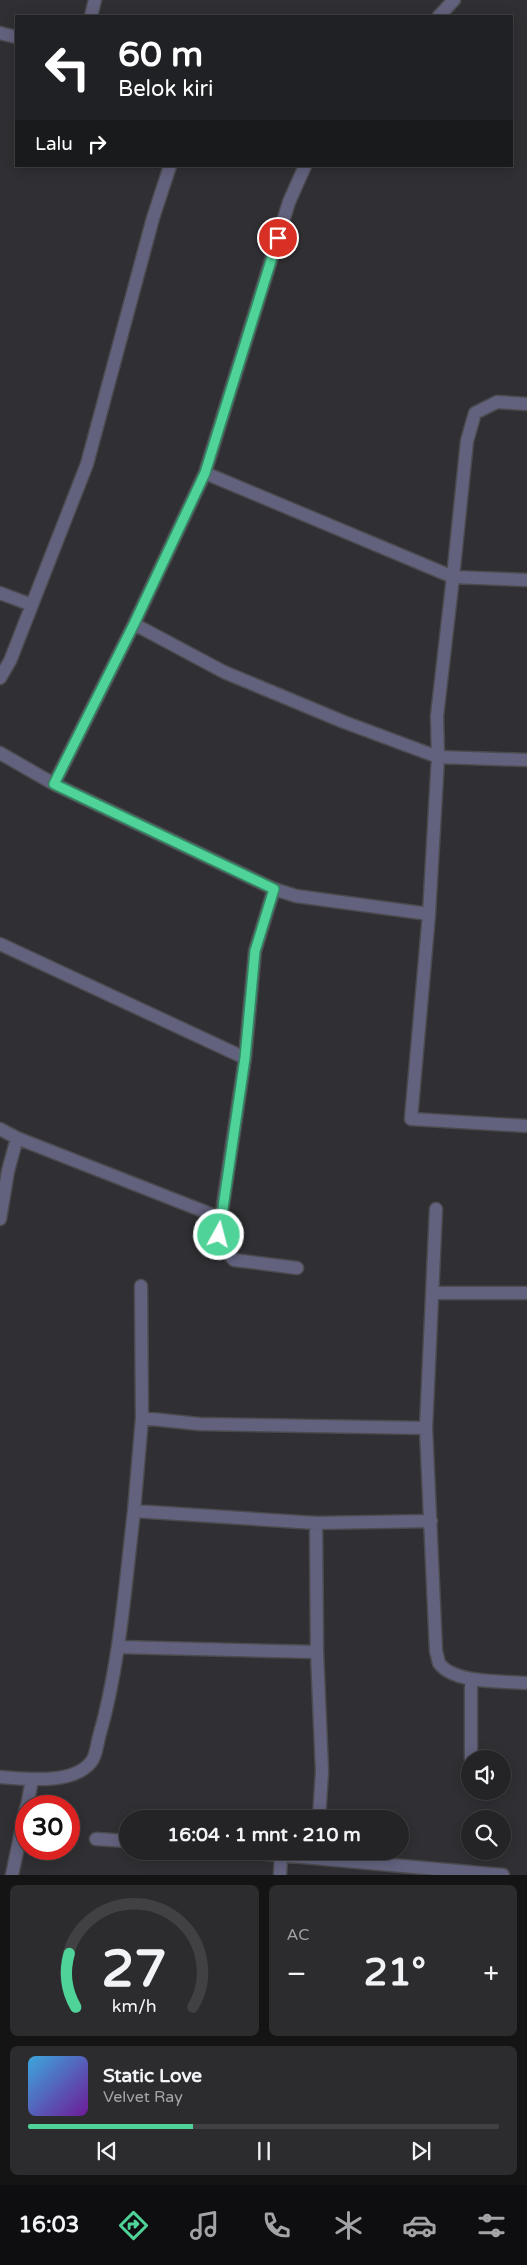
<!DOCTYPE html>
<html lang="id">
<head>
<meta charset="utf-8">
<style>
  body { margin:0; font-family:"Varela Round",sans-serif; background:#2c2c2f; color:#f1f3f6; height:100vh; display:flex; flex-direction:column; font-size:19px; white-space:nowrap }
  * { box-sizing:border-box; margin:0 }
  p { font-size:16px; color:#a3a4a7 }
  .icon { flex:none; width:28px; height:28px; fill:none; stroke:currentColor; stroke-width:2; stroke-linecap:round; stroke-linejoin:round }
  .map { position:relative; height:1875px; overflow:hidden }
  .panel { display:flex; flex-direction:column; gap:10px; padding:10px; background:#141415; flex:1 }
  .panel>* { flex:none }
  .top-card { position:absolute; left:15px; top:15px; width:498px; height:152px; border-radius:0px; box-shadow:0 2px 12px #0003,0 0 0 1px #414144; background:#202124; color:#fff; overflow:hidden }
  .tools { position:absolute; left:461px; top:1750px; display:grid; gap:10px }
  .tools a { display:grid; place-items:center; width:50px; height:50px; border-radius:50%; background:#242427; box-shadow:0 2px 12px #0003,0 0 0 1px #414144; font-size:25px }
  .speed { position:absolute; left:15px; top:1795px; display:flex; gap:10px; font-size:25px; font-weight:700; text-align:center }
  .speed>* { display:grid; place-content:center; width:65px; height:65px; border-radius:50%; background:#242427; box-shadow:0 2px 12px #0003,0 0 0 1px #414144; line-height:1 }
  .speed .limit { border:8px solid #d22; background:#fff; color:#111 }
  .pin { position:absolute; display:grid; place-items:center; width:42px; height:42px; color:#fff; margin:-21px; border:2px solid #fff; border-radius:50%; box-shadow:0 1px 5px #0007 }
  .me { position:absolute; width:55px; margin:-28px; rotate:7deg; stroke-linejoin:round; filter:drop-shadow(0 0 4px #0008) }
  .turn { display:flex; align-items:center; gap:18px; height:105px; padding:0 20px; font-size:22px }
  .turn .icon { width:65px; height:65px; stroke-width:2.5 }
  .turn b { display:block; font-size:35px; line-height:42px }
  .then { display:flex; align-items:center; height:48px; padding:0 20px; background:#0003; gap:10px; font-size:19px }
  .big { font-size:38px; font-weight:800; line-height:1.1 }
  .panel .widget { flex:1; display:flex; flex-direction:column; justify-content:center; gap:8px; min-width:0; padding:0 18px; border-radius:8px; background:#2c2c2f }
  .panel .dial { align-items:center; gap:0 }
  .dial svg { height:130px; overflow:visible; fill:none; stroke:#414144; stroke-width:7; stroke-linecap:round; text-anchor:middle }
  .dial text { fill:#f1f3f6; stroke:none }
  .song { display:flex; align-items:center; gap:15px }
  .cover { width:60px; height:60px; border-radius:8px; background:linear-gradient(135deg,hsl(200 70% 55%),hsl(280 70% 35%)) }
  .played { height:5px; border-radius:2px; background:linear-gradient(90deg,#4fd399 35%,#414144 35%) }
  .keys { display:flex; justify-content:space-around; direction:ltr }
  .heat { display:flex; justify-content:space-between; align-items:center; font-size:28px; direction:ltr }
  .panel .tiles { flex:1; display:grid; gap:10px; grid-template-columns:1fr 1fr }
  .widget:last-child { grid-column:span 2 }
  .trip { position:absolute; left:119px; top:1810px; width:290px; height:50px; border-radius:25px; background:#242427; box-shadow:0 2px 12px #0003,0 0 0 1px #414144; font-weight:800; line-height:50px; text-align:center }
  .tab-bar { display:flex; height:80px; justify-content:space-around; align-items:center; background:#0e0e10; color:#a3a4a7 }
  .tab-bar .icon { width:35px; height:35px }
  .tab-bar .active { color:#4fd399 }
  .tab-bar b { font-size:22px; color:#f1f3f6 }
  .map>svg:first-child { display:block }
  .lines { fill:none; stroke-linecap:round; stroke-linejoin:round }
  .minor-casing { stroke:#4b4b4f; stroke-width:15 }
  .minor { stroke:#62627e; stroke-width:12 }
  .route-casing { stroke:#338963; stroke-width:12 }
  .route { stroke:#4fd399; stroke-width:9 }
</style>
</head>
<body>
<div class="map">
<svg width="527" height="1875" viewBox="0 0 527 1875">
  <rect width="100%" height="100%" fill="#303034"/>
  <g class="lines">
    <!-- minor casing -->
    <g class="minor-casing">
      <path id="minor" d="M 91,16 L 95,0
        M 439,16 L 454,0
        M 0,33 L 16,37
        M 205,473 L 453,577 L 467,441 L 475,413 L 497,402 L 527,404
        M 0,593 L 32,605
        M 134,624 L 224,672 L 344,722 L 438,757 L 527,760
        M 0,678 L 10,661 L 87,464 L 153,218 L 170,166
        M 0,753 L 54,784 L 274,889 L 255,951 L 245,1058 L 221,1218 L 17,1138 L 0,1129
        M 54,784 L 134,624 L 205,473 L 289,202 L 305,166
        M 274,889 L 296,896 L 429,914 L 438,757 L 437,716 L 453,577 L 527,580
        M 429,914 L 411,1119 L 527,1126
        M 0,944 L 245,1058
        M 436,1209 L 426,1428 L 436,1651 C 437,1654 438,1660 439,1663 C 453,1684 505,1681 527,1683
        M 221,1218 L 219,1235 L 224,1249 L 234,1260 L 297,1268
        M 0,1219 L 8,1171 L 17,1138
        M 141,1286 L 142,1418 L 134,1511 L 316,1523 L 431,1521
        M 433,1293 L 527,1293
        M 142,1418 L 199,1424 L 426,1428
        M 316,1523 L 317,1652 L 322,1771 L 319,1819
        M 118,1647 L 317,1652
        M 471,1679 L 471,1759
        M 0,1777 C 26,1779 73,1785 91,1762 C 96,1757 97,1744 99,1737 C 120,1664 125,1586 134,1511
        M 27,1806 L 32,1780
        M 96,1839 L 128,1841
        M 235,1851 L 503,1875
        M 12,1875 L 26,1808
        M 280,1875 L 281,1856"/>
    </g>
    <!-- minor -->
    <use href="#minor" class="minor"/>
  </g>
  <g class="lines">
    <!-- route casing -->
    <g class="route-casing">
      <path id="route" d="M 219,1235 L 245,1058 L 255,951 L 274,889 L 54,784 L 134,624 L 205,473 L 278,238"/>
    </g>
    <!-- route -->
    <use href="#route" class="route"/>
  </g>
</svg>
<div class="tools">
<a><svg class="icon" aria-label="sound" viewBox="0 0 24 24"><path d="M4 9h4l5-4v14l-5-4H4zM17 9q2 3 0 6"/></svg></a>
<a><svg class="icon" aria-label="search" viewBox="0 0 24 24"><circle cx="10" cy="10" r="6"/><path d="M15 15l6 6"/></svg></a>
</div>
<div class="speed"><div class="limit">30</div></div>
<div class="pin" style="left:278px;top:238px;background:#d93025"><svg class="icon" aria-label="arrive" viewBox="0 0 24 24"><path d="M6 21V4h12l-3 4 3 4H6"/></svg></div>
<svg class="me" style="left:219px;top:1235px" viewBox="-20 -20 40 40"><circle r="17" fill="#4fd399" stroke="#fff" stroke-width="3"/><path d="M0-11L8 9 0 5-8 9z" fill="#fff"/></svg>
<div class="trip">16:04 · 1 mnt · 210 m</div>
<div class="top-card">
<div class="turn"><svg class="icon" aria-label="left" viewBox="0 0 24 24"><path d="M17 20v-9H6M10 6l-5 5 5 5"/></svg><div><b>60 m</b>Belok kiri</div></div>
<div class="then">Lalu<svg class="icon" aria-label="right" viewBox="0 0 24 24"><path d="M7 20v-9h11M14 6l5 5-5 5"/></svg></div>
</div>
</div>
<section class="panel">
<div class="tiles">
<div class="widget dial"><svg viewBox="0 0 100 80">
<path d="M14 69A42 42 0 1 1 86 69"/>
<path d="M14 69A42 42 0 0 1 10 36" stroke="#4fd399"/>
<text x="50" y="56" font-size="32" font-weight="700">27</text>
<text x="50" y="72" font-size="11">km/h</text>
</svg></div>
<div class="widget"><p>AC</p>
<div class="heat"><a>−</a><b class="big">21°</b><a>+</a></div>
</div>
<div class="widget">
<div class="song"><i class="cover"></i><div><b>Static Love</b><p>Velvet Ray</p></div></div>
<div class="played"></div>
<div class="keys"><svg class="icon" aria-label="previous" viewBox="0 0 24 24"><path d="M18 5L8 12l10 7zM5 5v14"/></svg><svg class="icon" aria-label="pause" viewBox="0 0 24 24"><path d="M8 5v14M16 5v14"/></svg><svg class="icon" aria-label="next" viewBox="0 0 24 24"><path d="M6 5l10 7-10 7zM19 5v14"/></svg></div>
</div>
</div>
</section>
<nav class="tab-bar">
<b>16:03</b>
<svg class="icon active" aria-label="directions" viewBox="0 0 24 24"><path d="M12 3l9 9-9 9-9-9zM9 14v-3h6M13 9l2 2-2 2"/></svg>
<svg class="icon" aria-label="music" viewBox="0 0 24 24"><path d="M9 18V5l10-2v13"/><circle cx="6" cy="18" r="3"/><circle cx="16" cy="16" r="3"/></svg>
<svg class="icon" aria-label="phone" viewBox="0 0 24 24"><path d="M5 4h4l2 5-3 2q2 4 5 5l2-3 5 2v4C11 20 4 13 5 4z"/></svg>
<svg class="icon" aria-label="climate" viewBox="0 0 24 24"><path d="M12 3v18M4 7l16 10M4 17L20 7"/></svg>
<svg class="icon" aria-label="car" viewBox="0 0 24 24"><path d="M5 17H2v-5l4-1 3-4h7l3 4 3 1v5h-3M9 17h6M6 11h13"/><circle cx="7" cy="17" r="2"/><circle cx="17" cy="17" r="2"/></svg>
<svg class="icon" aria-label="filters" viewBox="0 0 24 24"><path d="M4 7h16M4 17h16"/><circle cx="9" cy="7" r="2"/><circle cx="15" cy="17" r="2"/></svg>
</nav>
</body>
</html>
